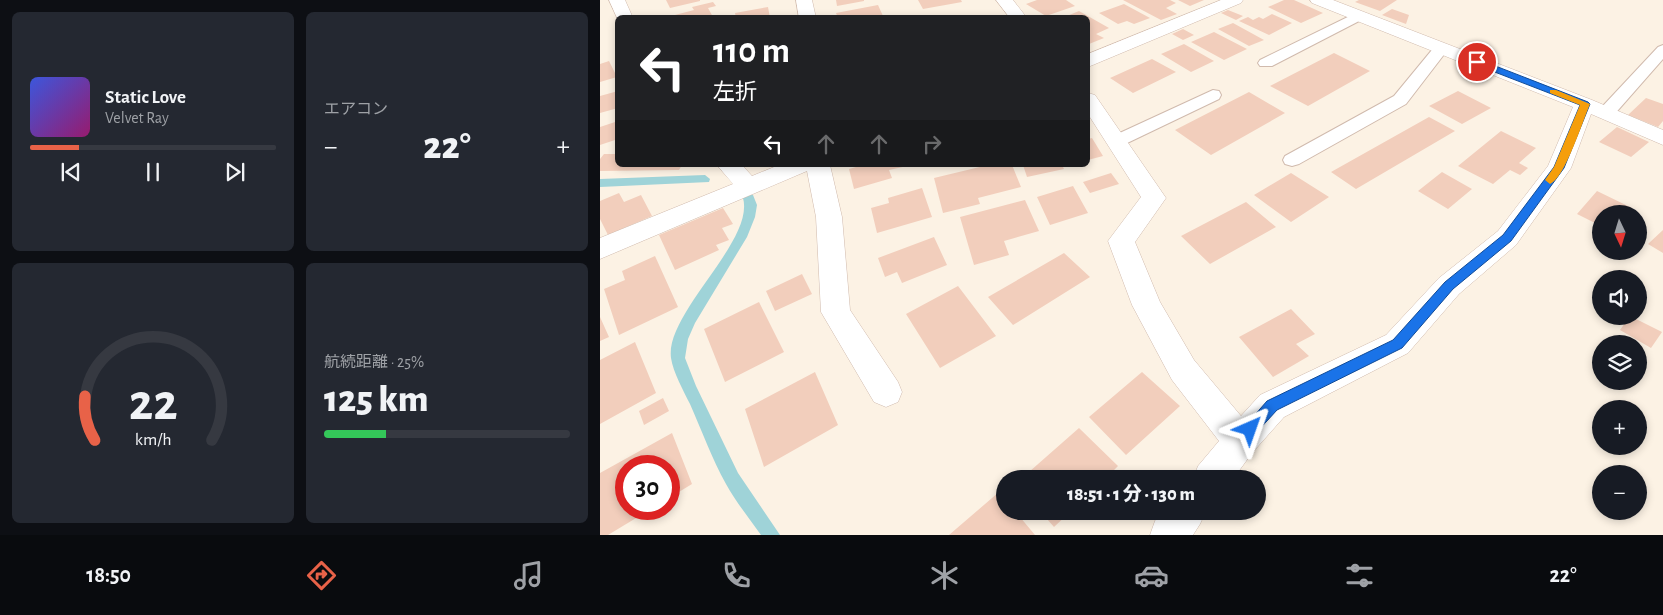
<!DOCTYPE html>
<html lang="ja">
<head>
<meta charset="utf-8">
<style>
  body { margin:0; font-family:"Alegreya Sans","Noto Sans JP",sans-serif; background:#242831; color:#f1f3f6; height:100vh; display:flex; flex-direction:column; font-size:19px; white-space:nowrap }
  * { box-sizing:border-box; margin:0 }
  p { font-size:16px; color:#9ea1a6 }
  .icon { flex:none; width:28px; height:28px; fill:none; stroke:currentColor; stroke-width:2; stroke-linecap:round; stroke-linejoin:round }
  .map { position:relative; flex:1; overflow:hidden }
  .details { display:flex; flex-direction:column; gap:12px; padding:12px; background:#0d0f14; width:600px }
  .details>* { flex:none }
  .banner { position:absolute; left:15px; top:15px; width:475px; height:152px; border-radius:8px; box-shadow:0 2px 8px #0003; background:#202124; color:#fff; overflow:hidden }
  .needle { width:32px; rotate:176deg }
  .tools { position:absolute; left:992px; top:205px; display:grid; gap:10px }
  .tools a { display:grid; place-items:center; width:55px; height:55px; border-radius:50%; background:#171b24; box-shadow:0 2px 8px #0003; font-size:25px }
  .speed { position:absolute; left:15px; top:455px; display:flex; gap:10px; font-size:25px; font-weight:700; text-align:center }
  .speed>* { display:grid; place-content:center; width:65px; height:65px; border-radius:50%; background:#171b24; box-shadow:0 2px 8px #0003; line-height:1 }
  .speed .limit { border:8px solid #d22; background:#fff; color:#111 }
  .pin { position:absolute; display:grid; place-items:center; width:42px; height:42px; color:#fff; margin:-21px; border:2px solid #fff; border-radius:50%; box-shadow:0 1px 5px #0007 }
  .me { position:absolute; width:55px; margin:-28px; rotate:43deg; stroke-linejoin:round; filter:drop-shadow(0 0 4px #0008) }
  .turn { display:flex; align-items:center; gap:18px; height:105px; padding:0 15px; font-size:22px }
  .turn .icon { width:65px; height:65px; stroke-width:2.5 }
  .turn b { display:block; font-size:35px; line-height:42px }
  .lanes { display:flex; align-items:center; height:48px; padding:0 15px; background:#0003; justify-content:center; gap:25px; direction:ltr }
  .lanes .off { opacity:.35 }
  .big { font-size:38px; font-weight:800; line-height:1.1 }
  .details .tile { flex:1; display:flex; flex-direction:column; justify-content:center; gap:8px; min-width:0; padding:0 18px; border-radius:8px; background:#242831 }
  .details .dial { align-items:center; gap:0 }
  .dial svg { height:130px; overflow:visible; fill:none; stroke:#363941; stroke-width:7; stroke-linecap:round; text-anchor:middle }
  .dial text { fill:#f1f3f6; stroke:none }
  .song { display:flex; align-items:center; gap:15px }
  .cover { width:60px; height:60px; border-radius:8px; background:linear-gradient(135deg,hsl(230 70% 55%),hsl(320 70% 35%)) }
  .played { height:5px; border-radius:2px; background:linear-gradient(90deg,#e86248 20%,#363941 20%) }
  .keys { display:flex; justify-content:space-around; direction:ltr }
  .heat { display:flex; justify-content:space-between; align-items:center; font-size:28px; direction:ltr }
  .charge { height:8px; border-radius:4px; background:linear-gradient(90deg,#34c759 25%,#363941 0) }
  .details .tiles { flex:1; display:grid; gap:12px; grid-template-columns:repeat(2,1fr) }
  .trip { position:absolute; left:396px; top:470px; width:270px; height:50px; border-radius:25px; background:#171b24; box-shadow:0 2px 8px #0003; font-weight:800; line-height:50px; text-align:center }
  .tab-bar { display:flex; height:80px; justify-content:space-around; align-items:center; background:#090b0e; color:#9ea1a6 }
  .tab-bar .icon { width:35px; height:35px }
  .tab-bar .on { color:#e86248 }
  .tab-bar b { font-size:22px; color:#f1f3f6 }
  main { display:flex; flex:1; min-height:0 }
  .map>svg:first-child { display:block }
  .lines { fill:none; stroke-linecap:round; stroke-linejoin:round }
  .stream { fill:#9fd3d8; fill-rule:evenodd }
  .building { fill:#f2cebc }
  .lane-casing { stroke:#d0baad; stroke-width:2 }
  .street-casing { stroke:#d0baad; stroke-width:1 }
  .lane { fill:#fff; fill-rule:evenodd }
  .street { fill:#fff; fill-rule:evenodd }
  .route { fill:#1a73e8; stroke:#114b97 }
  .slow { fill:#f59e0b }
</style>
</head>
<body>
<main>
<section class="details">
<div class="tiles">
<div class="tile">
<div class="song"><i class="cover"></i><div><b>Static Love</b><p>Velvet Ray</p></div></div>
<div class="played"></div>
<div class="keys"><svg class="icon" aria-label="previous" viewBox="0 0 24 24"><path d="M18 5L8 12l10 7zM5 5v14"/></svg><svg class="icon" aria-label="pause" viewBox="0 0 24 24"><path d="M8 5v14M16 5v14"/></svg><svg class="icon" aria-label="next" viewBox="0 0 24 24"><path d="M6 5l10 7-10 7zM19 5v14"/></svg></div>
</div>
<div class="tile"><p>エアコン</p>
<div class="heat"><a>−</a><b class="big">22°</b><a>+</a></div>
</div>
<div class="tile dial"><svg viewBox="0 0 100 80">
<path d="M14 69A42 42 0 1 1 86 69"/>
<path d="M14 69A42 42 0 0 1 8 42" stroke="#e86248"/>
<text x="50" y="56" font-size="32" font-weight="700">22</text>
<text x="50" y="72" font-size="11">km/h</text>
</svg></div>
<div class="tile"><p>航続距離 · 25%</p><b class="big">125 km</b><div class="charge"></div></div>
</div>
</section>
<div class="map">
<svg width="1063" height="535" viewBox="0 0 1063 535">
  <rect width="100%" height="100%" fill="#fcf2e4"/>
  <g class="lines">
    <!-- stream -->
    <path class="stream" d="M 105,175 L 110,179 L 109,182 L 0,187 L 0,179 Z
      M 149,194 L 153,195 L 157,205 L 155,217 L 147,237 L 95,323 L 88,339 L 85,358 L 96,386 L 138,473 L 180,535 L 161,535 C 149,518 136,502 126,484 C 112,459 102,431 90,404 C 84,392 73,372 71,358 C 65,313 155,241 143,198 Z"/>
  </g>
  <!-- building -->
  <path class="building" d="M 66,0 L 100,0 L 100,1 L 70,8 Z
    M 236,0 L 264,0 L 264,1 L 237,6 Z
    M 318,0 L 361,0 L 362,2 L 323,9 Z
    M 437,0 L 466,0 L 475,6 L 446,16 L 426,4 Z
    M 523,0 L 570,0 L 576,3 L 566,8 L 577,14 L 561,20 Z
    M 578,0 L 604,0 L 590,6 Z
    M 684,0 L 694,0 L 723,13 L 701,23 L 668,7 Z
    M 759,0 L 797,0 L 780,11 L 755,2 Z
    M 113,2 L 116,6 L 108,8 L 113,17 L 76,18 L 75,15 L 94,10 L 92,7 Z
    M 524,4 L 550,18 L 534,24 L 527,21 L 518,24 L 499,13 Z
    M 278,5 L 283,16 L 273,18 L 238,18 L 236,13 Z
    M 168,7 L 170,18 L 136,18 L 135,13 Z
    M 792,9 L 809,15 L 806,24 L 782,15 Z
    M 628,10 L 643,16 L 636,20 L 621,13 Z
    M 479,11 L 509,28 L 496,34 L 504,38 L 489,44 L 488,18 L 462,18 Z
    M 672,14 L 692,23 L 669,35 L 639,21 L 648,17 L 653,20 L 659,17 L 663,19 Z
    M 633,23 L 664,40 L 649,46 L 618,29 Z
    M 583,29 L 594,35 L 583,40 L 572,34 Z
    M 614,32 L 647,49 L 624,60 L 591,42 Z
    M 584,44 L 614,61 L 591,72 L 561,54 Z
    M 734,53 L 770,71 L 708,106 L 670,86 Z
    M 552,59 L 576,72 L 533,93 L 510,78 Z
    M 9,61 L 17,77 L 0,82 L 0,64 Z
    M 18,91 L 18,108 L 0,113 L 0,96 Z
    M 858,91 L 891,108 L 862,124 L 829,106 Z
    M 649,92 L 685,113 L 611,155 L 575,130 Z
    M 1046,98 L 1063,104 L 1063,121 L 1058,127 L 1028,115 Z
    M 829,117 L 855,131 L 756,189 L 731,172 Z
    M 18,121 L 18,139 L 0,145 L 0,127 Z
    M 1017,127 L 1049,142 L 1031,157 L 999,142 Z
    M 901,131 L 936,148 L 919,163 L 928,168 L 920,175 L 910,170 L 893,184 L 858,166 Z
    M 492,138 L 503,156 L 488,160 L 488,139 Z
    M 4,154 L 18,154 L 18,165 L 82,165 L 79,170 L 0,171 L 0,159 Z
    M 263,165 L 307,165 L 307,166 L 289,170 L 292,178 L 254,189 L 249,169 Z
    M 388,165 L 412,165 L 421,187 L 378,198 L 380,204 L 343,213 L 334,178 Z
    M 423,165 L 462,165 L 464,169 L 427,177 Z
    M 842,172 L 872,189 L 848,209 L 818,191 Z
    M 511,173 L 519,184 L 490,193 L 483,182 Z
    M 691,173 L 729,197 L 691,222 L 654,195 Z
    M 473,186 L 488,213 L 450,225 L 437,197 Z
    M 322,188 L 332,217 L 277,233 L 271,208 L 289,203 L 288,198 Z
    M 997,191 L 1032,208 L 1027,214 L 1001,214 L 1001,226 L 977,214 Z
    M 19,193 L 24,202 L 41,195 L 52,216 L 8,235 L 0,219 L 0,201 Z
    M 425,200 L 439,231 L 404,241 L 409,255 L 374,265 L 360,217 Z
    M 646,202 L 676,227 L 610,264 L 581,236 Z
    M 123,208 L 133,224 L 122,228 L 129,240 L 116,245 L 119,250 L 75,270 L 59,235 Z
    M 1063,230 L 1063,253 L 1048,244 Z
    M 334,237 L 347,265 L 302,283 L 297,272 L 285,277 L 278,258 Z
    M 464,253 L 490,277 L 413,325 L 388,297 Z
    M 55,256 L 78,307 L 19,335 L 4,289 L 25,280 L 22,271 Z
    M 202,274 L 212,294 L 175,311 L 166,291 Z
    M 358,286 L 396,336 L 340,368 L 306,314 Z
    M 159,302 L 184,352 L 125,382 L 104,329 Z
    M 691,309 L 715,334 L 696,344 L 709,356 L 673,377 L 639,337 Z
    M 1030,316 L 1062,332 L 1051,348 L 1020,330 Z
    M 0,317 L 9,337 L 0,341 Z
    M 35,342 L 56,393 L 0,424 L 0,360 Z
    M 215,372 L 238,425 L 164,467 L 145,409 Z
    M 542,372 L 580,406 L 526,455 L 489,417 Z
    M 63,398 L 69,411 L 44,425 L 39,411 Z
    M 479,428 L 518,466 L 505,479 L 421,479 Z
    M 72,433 L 92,484 L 69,498 L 69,466 L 26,466 L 26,509 L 51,509 L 8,535 L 0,535 L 0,473 Z
    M 399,492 L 405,499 L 405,511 L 415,511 L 435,535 L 349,535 Z
    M 440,511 L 471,511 L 454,527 Z"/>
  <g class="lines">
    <!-- lane casing -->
    <g class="lane-casing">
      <path id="lane" d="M 758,12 L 763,13 L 765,16 L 763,19 L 672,66 L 660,66 L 658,63 L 660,60 Z
        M 841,43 L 846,45 L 849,48 L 806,104 L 699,164 L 692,166 L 685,164 L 683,160 L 685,156 L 794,96 L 836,45 Z
        M 1063,45 L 1063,59 L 1012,117 L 1006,118 L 1000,117 L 997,113 L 1000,109 L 1058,47 Z
        M 613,90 L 619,91 L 621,95 L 619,99 L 523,145 L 517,147 L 511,145 L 508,141 L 511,137 Z"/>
    </g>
    <!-- street casing -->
    <g class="street-casing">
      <path id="street" d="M 9,0 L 25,0 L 33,18 L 18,18 L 18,20 Z
        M 196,0 L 212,0 L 216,18 L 199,18 Z
        M 396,0 L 413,0 L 427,18 L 410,18 Z
        M 621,0 L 643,0 L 641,3 L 488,67 L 488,54 Z
        M 710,0 L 733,0 L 992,100 L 1063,130 L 1063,145 L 991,114 L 971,168 L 916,245 L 859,294 L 808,353 L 684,417 L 652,453 L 633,479 L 593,479 L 598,466 L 619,441 L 572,380 L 532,305 L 508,241 L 541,197 L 488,114 L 488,93 L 495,95 L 566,198 L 535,242 L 560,302 L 594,360 L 641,416 L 660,395 L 786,335 L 839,278 L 898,231 L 948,166 L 973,107 L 712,3 Z
        M 117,165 L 142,165 L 152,176 L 179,165 L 230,165 L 242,217 L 250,310 L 298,382 L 302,392 L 298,402 L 286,407 L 274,402 L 221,312 L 216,217 L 207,171 L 0,259 L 0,238 L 133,184 Z
        M 563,511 L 606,511 L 600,524 L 593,535 L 550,535 L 555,521 Z"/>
    </g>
    <!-- lane -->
    <use href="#lane" class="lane"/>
    <!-- street -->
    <use href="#street" class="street"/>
  </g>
  <!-- route -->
  <path class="route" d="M 874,60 L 880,60 L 988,102 L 990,104 L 964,168 L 911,241 L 853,289 L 802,348 L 677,410 L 655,434 L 650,436 L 646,434 L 643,429 L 646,425 L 667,401 L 793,340 L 845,282 L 903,235 L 954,167 L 980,105 L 874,64 Z"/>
  <!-- slow -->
  <path class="slow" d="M 950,90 L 956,90 L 990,104 C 983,120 965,178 950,184 L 945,180 L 954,167 L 980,105 L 950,93 Z"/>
</svg>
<div class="tools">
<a><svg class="needle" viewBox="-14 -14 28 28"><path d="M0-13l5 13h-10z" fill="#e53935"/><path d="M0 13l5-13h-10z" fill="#9ea1a6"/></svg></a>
<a><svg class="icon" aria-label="sound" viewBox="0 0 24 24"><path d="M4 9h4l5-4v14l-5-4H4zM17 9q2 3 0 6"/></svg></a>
<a><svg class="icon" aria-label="layers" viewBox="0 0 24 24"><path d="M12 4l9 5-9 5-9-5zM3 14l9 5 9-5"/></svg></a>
<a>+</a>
<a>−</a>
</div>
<div class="speed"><div class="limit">30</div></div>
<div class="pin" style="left:877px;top:62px;background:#d93025"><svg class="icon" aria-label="arrive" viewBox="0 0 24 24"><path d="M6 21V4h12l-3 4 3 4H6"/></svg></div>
<svg class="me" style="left:650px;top:429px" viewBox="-20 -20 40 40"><path d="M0-17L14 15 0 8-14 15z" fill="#1a73e8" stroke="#fff" stroke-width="4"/></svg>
<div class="trip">18:51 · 1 分 · 130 m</div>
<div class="banner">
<div class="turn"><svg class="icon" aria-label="left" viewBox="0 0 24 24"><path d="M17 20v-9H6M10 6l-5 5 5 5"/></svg><div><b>110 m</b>左折</div></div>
<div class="lanes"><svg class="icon" aria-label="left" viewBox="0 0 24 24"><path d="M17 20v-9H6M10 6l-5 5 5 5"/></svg><svg class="icon off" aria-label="ahead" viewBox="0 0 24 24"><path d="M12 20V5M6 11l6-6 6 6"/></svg><svg class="icon off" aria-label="ahead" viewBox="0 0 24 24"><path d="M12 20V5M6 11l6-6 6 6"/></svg><svg class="icon off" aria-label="right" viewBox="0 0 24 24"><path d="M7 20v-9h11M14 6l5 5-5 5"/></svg></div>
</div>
</div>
</main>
<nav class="tab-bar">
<b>18:50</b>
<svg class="icon on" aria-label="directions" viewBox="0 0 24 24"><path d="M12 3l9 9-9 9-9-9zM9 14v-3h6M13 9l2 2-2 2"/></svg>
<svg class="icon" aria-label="music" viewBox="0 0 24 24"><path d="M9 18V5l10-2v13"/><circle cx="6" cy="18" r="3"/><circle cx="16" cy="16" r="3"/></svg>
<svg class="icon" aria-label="phone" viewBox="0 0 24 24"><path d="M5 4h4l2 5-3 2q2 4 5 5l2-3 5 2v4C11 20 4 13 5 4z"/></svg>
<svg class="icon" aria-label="climate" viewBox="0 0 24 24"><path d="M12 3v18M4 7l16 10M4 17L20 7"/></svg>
<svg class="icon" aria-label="car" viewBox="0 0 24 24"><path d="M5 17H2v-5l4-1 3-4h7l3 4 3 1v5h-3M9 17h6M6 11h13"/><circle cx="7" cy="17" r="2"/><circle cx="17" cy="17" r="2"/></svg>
<svg class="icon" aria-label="filters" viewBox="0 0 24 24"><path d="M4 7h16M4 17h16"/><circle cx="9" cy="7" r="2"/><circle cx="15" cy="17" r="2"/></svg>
<b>22°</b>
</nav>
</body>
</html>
